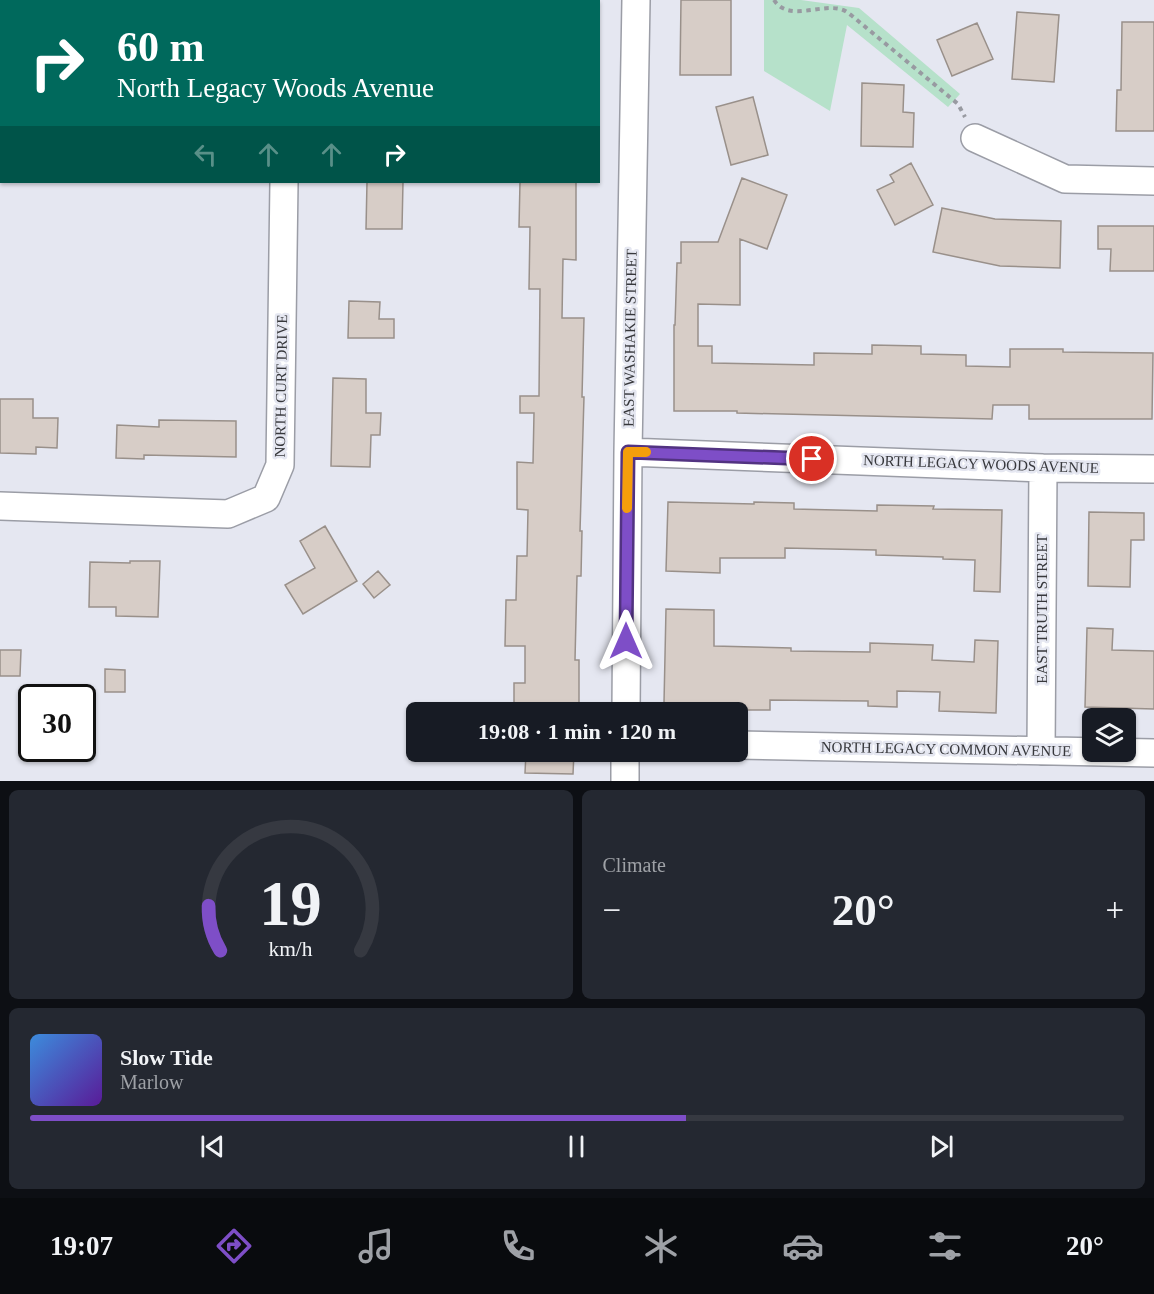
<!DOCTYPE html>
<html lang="en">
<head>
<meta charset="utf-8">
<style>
  body { margin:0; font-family:"Times New Roman",serif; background:#242831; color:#f1f3f6; height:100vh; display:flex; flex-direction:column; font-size:22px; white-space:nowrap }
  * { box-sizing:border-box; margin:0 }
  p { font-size:20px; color:#9ea1a6 }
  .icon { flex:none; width:33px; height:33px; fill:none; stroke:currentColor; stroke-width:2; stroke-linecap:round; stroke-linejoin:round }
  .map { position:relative; height:781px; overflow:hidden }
  .sheet { display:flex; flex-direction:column; gap:9px; padding:9px; background:#0d0f14; flex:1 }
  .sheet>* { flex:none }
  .banner { position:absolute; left:0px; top:0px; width:600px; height:183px; box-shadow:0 2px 4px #0004; background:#00695c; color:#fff; overflow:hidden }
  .controls { position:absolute; left:1082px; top:708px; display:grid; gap:12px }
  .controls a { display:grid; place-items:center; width:54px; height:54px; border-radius:9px; background:#171b24; box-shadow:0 2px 4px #0004; font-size:30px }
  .speed { position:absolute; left:18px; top:684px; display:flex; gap:12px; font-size:30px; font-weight:700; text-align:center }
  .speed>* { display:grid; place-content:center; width:78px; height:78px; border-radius:50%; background:#171b24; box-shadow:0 2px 4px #0004; line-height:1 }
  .speed .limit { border:3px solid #111; border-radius:9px; background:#fff; color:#111 }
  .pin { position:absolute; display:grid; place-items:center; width:51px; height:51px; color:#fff; margin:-26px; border:3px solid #fff; border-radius:50%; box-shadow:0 2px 6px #0007 }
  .me { position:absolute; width:66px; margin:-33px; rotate:0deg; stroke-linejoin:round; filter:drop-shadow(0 0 4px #0008) }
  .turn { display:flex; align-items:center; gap:21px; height:126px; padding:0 18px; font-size:27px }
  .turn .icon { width:78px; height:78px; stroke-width:2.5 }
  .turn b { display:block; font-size:42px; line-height:51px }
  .lanes { display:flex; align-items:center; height:57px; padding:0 18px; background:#0003; justify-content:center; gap:30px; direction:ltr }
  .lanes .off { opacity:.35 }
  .big { font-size:45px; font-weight:600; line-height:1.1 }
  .sheet .tile { flex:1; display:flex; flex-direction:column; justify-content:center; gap:9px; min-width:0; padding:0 21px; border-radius:9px; background:#242831 }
  .sheet .dial { align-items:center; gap:0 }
  .dial svg { height:156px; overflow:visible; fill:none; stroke:#363941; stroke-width:7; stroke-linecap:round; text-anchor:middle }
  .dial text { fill:#f1f3f6; stroke:none }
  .song { display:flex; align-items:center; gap:18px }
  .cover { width:72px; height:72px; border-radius:9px; background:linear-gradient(135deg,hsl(210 70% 55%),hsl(270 70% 35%)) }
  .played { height:6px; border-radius:3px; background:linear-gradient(90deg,#7e4ec7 60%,#363941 60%) }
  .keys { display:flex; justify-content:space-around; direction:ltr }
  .heat { display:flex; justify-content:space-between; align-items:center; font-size:33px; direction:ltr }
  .sheet .tiles { flex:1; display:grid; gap:9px; grid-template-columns:1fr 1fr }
  .tile:last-child { grid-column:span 2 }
  .trip { position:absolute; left:406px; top:702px; width:342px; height:60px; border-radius:9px; background:#171b24; box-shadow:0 2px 4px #0004; font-weight:600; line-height:60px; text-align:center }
  .menu { display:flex; height:96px; justify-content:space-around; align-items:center; background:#090b0e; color:#9ea1a6 }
  .menu .icon { width:42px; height:42px }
  .menu .current { color:#7e4ec7 }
  .menu b { font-size:27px; color:#f1f3f6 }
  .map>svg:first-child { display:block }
  .green { fill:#b6e1ca }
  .building { fill:#d7cdc7; stroke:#99908a; stroke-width:1.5 }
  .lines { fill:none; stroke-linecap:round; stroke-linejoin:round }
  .minor-casing { stroke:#9b9da6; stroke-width:30 }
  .path { stroke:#989aa1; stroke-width:4; stroke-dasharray:4.5 4.5; stroke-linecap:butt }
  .minor { stroke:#fff; stroke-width:27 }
  .route-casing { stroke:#523381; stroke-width:15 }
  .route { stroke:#7e4ec7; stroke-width:10 }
  .slow { stroke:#f59e0b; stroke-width:10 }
  .labels { text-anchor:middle; stroke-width:5; stroke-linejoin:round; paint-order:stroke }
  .street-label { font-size:15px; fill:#37383c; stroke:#e5e7f1 }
</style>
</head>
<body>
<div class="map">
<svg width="1154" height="781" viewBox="0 0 1154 781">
  <rect width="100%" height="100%" fill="#e5e7f1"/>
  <!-- green -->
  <path class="green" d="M 764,0 L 801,0 L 859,8 L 960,94 L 948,107 L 847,25 L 830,111 L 764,71 Z"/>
  <!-- building -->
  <path class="building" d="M 681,0 L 731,0 L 731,75 L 680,75 Z
    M 1017,12 L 1059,15 L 1054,82 L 1012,79 Z
    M 1122,22 L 1154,22 L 1154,131 L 1116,131 L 1117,90 L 1121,90 Z
    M 977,23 L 993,59 L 952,76 L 937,40 Z
    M 862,83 L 904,85 L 903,112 L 914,113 L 913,147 L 861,146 Z
    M 753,97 L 768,155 L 731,165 L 716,107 Z
    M 911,163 L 933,205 L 895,225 L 877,190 L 894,182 L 890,175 Z
    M 742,178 L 787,195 L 767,249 L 740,239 L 740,305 L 698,304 L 698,346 L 712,346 L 712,363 L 814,365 L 814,353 L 872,354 L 872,345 L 921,346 L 921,354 L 966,355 L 966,366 L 1010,367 L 1010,349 L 1063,349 L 1063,352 L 1153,353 L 1152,419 L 1029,419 L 1029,405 L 993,405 L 992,419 L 737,413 L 737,411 L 674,411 L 674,325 L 675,325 L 677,263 L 681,263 L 681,242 L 718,242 Z
    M 367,182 L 403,182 L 402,229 L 366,229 Z
    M 520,182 L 576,182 L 576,260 L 563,259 L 562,318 L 584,318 L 582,397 L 584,397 L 580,531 L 582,531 L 581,576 L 577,576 L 575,660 L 579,660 L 579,704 L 514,703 L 514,683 L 525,683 L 525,646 L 505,646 L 506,600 L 516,600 L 517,556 L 527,556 L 528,510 L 517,509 L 517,462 L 533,463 L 534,413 L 520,413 L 520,396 L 539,396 L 540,289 L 529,289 L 530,227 L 519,227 Z
    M 942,208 L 995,219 L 1061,221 L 1060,268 L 1000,266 L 933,252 Z
    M 1098,226 L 1154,226 L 1154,271 L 1110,271 L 1111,249 L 1098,249 Z
    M 349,301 L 380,302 L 379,319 L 394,319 L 394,338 L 348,338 Z
    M 333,378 L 366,379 L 366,413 L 381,413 L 380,435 L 371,435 L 370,467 L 331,466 Z
    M 0,399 L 33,399 L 33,418 L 58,418 L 57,448 L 36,447 L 36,454 L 0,453 Z
    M 159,420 L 236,421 L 236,457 L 144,455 L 144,459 L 116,458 L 117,425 L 159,427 Z
    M 668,502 L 754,504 L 754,502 L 794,503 L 794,509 L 877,511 L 877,505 L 934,506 L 933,509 L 1002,510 L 1000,592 L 974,591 L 975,560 L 943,559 L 943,557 L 876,555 L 876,550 L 785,548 L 785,558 L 720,558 L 720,573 L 666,571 Z
    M 1089,512 L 1144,513 L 1144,540 L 1131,540 L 1130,587 L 1088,586 Z
    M 325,526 L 357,581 L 303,614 L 285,585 L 315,568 L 300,541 Z
    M 130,561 L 160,561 L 158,617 L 116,616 L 116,607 L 89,607 L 90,562 L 130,563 Z
    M 378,571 L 390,585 L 374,598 L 363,584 Z
    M 666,609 L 714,610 L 714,646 L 791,648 L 791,651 L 870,652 L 870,643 L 933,645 L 932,660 L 974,662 L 975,640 L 998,641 L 996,713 L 939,711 L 940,692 L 897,691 L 897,707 L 868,706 L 868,701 L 770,700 L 770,710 L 737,710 L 737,704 L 664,703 Z
    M 1087,628 L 1113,629 L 1112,650 L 1154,651 L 1154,709 L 1085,707 Z
    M 0,650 L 21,650 L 20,676 L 0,676 Z
    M 105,669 L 125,670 L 125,692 L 105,692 Z
    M 526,752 L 574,752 L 573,774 L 525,773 Z"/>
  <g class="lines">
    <!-- minor casing -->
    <g class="minor-casing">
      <path id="minor" d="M 177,0 L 238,2
        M 975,138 L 1065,179 L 1154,181
        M 628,452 L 1043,468 L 1154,469
        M 0,506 L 228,514 L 266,498 L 280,465 L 284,182
        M 626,712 L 628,452 L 636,0
        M 738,745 L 1154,753
        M 1041,751 L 1043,468
        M 625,781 L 625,752"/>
    </g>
    <!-- path -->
    <path class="path" d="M 774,0 C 789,23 822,2 843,10 C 846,11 848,13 851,15 L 958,104 L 965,117"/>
    <!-- minor -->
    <use href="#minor" class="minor"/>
  </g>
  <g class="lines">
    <!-- route casing -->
    <g class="route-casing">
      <path id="route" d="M 626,641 L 628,452 L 812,459"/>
    </g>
    <!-- route -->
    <use href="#route" class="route"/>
    <!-- slow -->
    <path class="slow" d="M 627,508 L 628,452 L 646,452"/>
  </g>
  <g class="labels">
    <!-- street labels -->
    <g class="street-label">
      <text transform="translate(630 338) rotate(-89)" y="5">EAST WASHAKIE STREET</text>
      <text transform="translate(281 386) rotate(-89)" y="5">NORTH CURT DRIVE</text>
      <text transform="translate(981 464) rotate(2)" y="5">NORTH LEGACY WOODS AVENUE</text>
      <text transform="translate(1042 609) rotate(-90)" y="5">EAST TRUTH STREET</text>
      <text transform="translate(946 749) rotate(1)" y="5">NORTH LEGACY COMMON AVENUE</text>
    </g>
  </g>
</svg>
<div class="controls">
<a><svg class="icon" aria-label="layers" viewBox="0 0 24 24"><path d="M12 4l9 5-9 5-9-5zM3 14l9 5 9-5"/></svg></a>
</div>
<div class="speed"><div class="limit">30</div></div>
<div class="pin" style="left:812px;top:459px;background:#d93025"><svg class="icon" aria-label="arrive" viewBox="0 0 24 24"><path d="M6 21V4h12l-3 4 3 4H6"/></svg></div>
<svg class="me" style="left:626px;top:641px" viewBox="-20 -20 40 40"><path d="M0-17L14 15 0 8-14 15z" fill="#7e4ec7" stroke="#fff" stroke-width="4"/></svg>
<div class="trip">19:08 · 1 min · 120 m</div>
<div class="banner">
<div class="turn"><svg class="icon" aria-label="right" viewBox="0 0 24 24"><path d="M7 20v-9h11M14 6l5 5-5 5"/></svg><div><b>60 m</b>North Legacy Woods Avenue</div></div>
<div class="lanes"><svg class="icon off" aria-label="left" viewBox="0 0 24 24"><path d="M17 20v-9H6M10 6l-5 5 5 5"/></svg><svg class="icon off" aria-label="ahead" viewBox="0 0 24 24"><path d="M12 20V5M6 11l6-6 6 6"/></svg><svg class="icon off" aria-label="ahead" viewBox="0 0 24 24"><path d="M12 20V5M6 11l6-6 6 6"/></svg><svg class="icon" aria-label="right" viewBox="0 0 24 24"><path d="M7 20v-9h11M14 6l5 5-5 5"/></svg></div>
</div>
</div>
<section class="sheet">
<div class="tiles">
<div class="tile dial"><svg viewBox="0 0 100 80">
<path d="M14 69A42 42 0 1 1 86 69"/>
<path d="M14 69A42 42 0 0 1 8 46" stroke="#7e4ec7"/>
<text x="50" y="56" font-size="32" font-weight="700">19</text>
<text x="50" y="72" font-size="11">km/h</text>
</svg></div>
<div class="tile"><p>Climate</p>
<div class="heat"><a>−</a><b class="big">20°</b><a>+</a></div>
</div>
<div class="tile">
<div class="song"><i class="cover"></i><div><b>Slow Tide</b><p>Marlow</p></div></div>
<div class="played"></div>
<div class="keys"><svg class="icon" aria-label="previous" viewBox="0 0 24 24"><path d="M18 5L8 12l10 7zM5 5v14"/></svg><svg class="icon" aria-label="pause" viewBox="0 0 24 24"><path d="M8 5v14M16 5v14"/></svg><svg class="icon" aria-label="next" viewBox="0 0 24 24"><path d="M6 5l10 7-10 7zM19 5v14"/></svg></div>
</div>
</div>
</section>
<nav class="menu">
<b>19:07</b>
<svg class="icon current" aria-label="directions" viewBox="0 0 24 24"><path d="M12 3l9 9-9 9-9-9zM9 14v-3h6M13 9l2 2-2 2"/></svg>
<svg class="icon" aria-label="music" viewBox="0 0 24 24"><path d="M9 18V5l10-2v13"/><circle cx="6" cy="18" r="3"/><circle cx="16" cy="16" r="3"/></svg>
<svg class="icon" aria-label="phone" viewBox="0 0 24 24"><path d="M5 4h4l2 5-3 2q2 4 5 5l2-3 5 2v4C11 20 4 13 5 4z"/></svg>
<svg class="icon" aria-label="climate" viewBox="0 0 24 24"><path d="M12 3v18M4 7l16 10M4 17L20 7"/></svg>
<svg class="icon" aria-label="car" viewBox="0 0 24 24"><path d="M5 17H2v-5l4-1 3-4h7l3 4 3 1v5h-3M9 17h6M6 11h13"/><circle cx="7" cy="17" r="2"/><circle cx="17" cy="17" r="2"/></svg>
<svg class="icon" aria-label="filters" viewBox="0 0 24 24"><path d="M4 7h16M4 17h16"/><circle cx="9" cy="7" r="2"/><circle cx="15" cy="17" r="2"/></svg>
<b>20°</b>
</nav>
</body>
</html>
